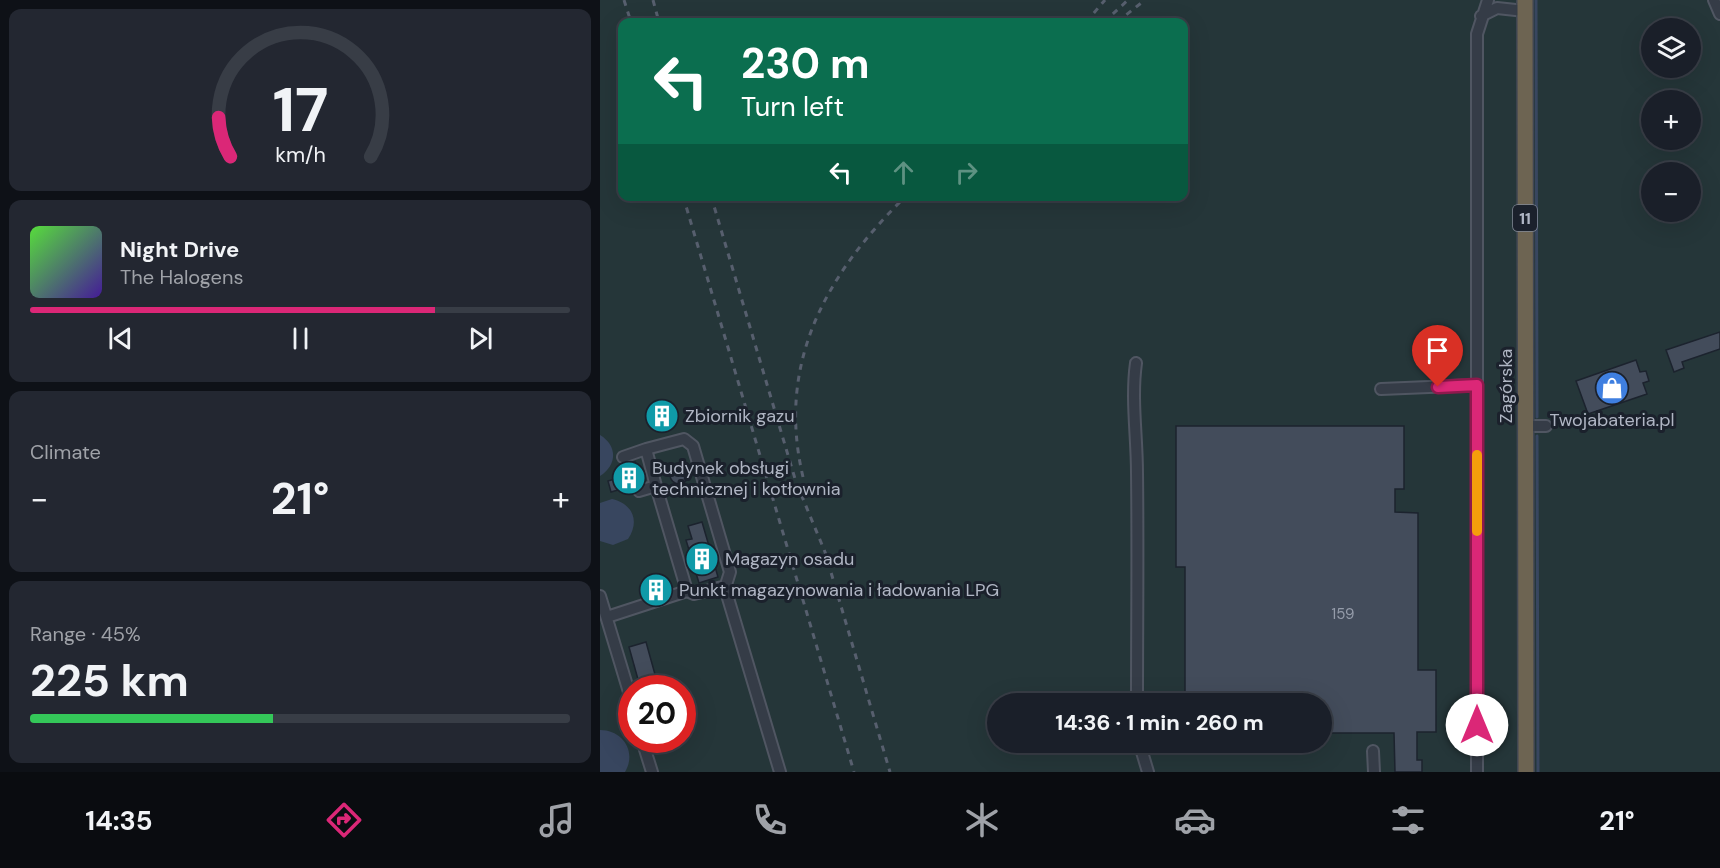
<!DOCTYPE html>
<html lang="en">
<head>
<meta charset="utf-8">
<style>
  body { margin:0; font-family:"DM Sans",sans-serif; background:#232731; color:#f1f3f6; height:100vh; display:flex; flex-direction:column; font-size:22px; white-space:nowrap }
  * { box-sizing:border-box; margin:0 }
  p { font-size:20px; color:#9fa2a8 }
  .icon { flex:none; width:33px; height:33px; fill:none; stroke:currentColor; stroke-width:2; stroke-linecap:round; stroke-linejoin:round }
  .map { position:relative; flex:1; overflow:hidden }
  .drawer { display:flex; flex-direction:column; gap:9px; padding:9px; background:#0e1117; width:600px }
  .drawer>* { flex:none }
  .top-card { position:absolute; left:18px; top:18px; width:570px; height:183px; border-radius:12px; box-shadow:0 6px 24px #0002,0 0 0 2px #383d46; background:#0b6e4f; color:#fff; overflow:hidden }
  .controls { position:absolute; left:1041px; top:18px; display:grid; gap:12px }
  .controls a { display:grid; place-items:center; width:60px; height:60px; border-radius:50%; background:#1a1f29; box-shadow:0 6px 24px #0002,0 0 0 2px #383d46; font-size:30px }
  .speed { position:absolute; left:18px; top:675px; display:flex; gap:12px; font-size:30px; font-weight:700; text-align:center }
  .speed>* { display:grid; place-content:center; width:78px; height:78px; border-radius:50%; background:#1a1f29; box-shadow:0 6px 24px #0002,0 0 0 2px #383d46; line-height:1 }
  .speed .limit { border:9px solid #d22; background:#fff; color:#111 }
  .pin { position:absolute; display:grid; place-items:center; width:51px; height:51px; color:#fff; margin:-62px -26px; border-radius:50% 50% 50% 0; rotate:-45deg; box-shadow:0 0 6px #0007 }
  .pin .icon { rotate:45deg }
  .me { position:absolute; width:66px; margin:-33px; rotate:0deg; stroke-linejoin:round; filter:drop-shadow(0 0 4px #0008) }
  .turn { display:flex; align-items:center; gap:21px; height:126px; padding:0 24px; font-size:27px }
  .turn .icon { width:78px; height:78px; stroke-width:2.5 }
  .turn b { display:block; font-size:42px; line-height:51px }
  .lanes { display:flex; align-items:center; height:57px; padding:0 24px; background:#0003; justify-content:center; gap:30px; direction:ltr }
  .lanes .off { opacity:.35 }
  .big { font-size:45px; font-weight:700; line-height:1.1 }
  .drawer .widget { flex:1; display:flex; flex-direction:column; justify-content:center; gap:9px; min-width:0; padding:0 21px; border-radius:12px; background:#232731 }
  .drawer .dial { align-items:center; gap:0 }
  .dial svg { height:156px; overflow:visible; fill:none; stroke:#383d46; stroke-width:7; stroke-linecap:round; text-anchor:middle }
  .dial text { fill:#f1f3f6; stroke:none }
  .song { display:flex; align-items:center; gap:18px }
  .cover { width:72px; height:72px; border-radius:9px; background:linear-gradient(135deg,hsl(110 70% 55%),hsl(260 70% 35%)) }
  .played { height:6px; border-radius:3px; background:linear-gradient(90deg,#db2777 75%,#383d46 75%) }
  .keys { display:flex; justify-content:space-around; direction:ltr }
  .heat { display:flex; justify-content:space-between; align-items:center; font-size:33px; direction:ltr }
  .charge { height:9px; border-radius:4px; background:linear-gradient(90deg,#34c759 45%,#383d46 0) }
  .trip { position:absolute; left:387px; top:693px; width:345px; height:60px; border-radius:30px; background:#1a1f29; box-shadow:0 6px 24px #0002,0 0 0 2px #383d46; font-weight:700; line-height:60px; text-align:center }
  .menu { display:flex; height:96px; justify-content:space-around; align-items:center; background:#0a0c10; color:#9fa2a8 }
  .menu .icon { width:42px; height:42px }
  .menu .selected { color:#db2777 }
  .menu b { font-size:27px; color:#f1f3f6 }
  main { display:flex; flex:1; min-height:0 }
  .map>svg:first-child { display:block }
  .green { fill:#253639; fill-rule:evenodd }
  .water { fill:#38465f }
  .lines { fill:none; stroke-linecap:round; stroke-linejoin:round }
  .stream { stroke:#38465f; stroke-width:3 }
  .building { fill:#434c5b; stroke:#1c232e; stroke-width:1.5 }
  .minor-casing { stroke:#505662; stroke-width:14 }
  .highway-casing { stroke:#404652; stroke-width:18 }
  .minor { stroke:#353c47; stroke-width:10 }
  .highway { stroke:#6d6452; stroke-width:15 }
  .rail { stroke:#575f6e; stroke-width:3; stroke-dasharray:6 6; stroke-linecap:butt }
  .route-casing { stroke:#8e194d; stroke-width:15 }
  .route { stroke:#db2777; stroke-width:10 }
  .slow { stroke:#f59e0b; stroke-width:10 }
  .labels { text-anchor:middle; stroke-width:6; stroke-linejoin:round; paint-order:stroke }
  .number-label { font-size:15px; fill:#959caa }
  .shield { fill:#1b212c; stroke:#838996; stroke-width:1.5 }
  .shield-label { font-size:16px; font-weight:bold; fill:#b0b6c4 }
  .street-label { font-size:18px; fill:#b0b6c4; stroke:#1b212c }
  .poi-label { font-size:18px; fill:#b0b6c4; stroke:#1b212c; text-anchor:start }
</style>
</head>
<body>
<main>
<section class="drawer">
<div class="widget dial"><svg viewBox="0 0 100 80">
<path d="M14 69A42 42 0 1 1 86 69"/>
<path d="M14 69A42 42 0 0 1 8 49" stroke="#db2777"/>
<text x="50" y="56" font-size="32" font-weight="700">17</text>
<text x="50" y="72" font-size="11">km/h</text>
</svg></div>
<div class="widget">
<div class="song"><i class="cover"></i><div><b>Night Drive</b><p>The Halogens</p></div></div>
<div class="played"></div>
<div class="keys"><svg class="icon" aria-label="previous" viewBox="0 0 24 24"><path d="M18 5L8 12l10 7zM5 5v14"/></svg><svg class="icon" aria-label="pause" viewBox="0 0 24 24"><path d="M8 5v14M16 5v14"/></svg><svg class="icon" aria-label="next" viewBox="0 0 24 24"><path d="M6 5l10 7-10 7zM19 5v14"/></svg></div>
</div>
<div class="widget"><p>Climate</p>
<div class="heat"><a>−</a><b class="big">21°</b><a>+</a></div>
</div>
<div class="widget"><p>Range · 45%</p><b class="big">225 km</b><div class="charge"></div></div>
</section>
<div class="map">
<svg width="1120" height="772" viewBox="0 0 1120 772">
  <rect width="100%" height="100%" fill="#222937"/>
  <!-- green -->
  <path class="green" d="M 0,0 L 1120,0 L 1120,772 L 0,772 ZM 22,22 L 584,22 L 584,196 L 22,196 ZM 1052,28 L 1090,28 L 1090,68 L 1052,68 ZM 1052,100 L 1090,100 L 1090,140 L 1052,140 ZM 1052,172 L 1090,172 L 1090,212 L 1052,212 ZM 32,688 L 82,688 L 82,740 L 32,740 ZM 398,704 L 722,704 L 722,742 L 398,742 Z"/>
  <!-- water -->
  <path class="water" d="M 0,435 C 18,446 17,465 0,476 Z
    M 12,499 C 33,504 40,521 28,539 L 13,545 L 0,541 L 0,503 Z
    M 0,730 C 23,730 37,752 25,772 L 0,772 Z"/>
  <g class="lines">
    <!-- stream -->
    <path class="stream" d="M 936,0 L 937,417
      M 937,436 L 938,772"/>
  </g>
  <!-- building -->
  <path class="building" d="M 1120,332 L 1120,349 L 1082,362 L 1084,368 L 1074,372 L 1066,350 Z
    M 1036,360 L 1040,372 L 1046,371 L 1049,381 L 1043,383 L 1047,394 L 988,414 L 976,381 Z
    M 576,426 L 804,426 L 804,489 L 795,489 L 795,512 L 818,513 L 818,670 L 836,670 L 836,732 L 817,732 L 817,760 L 822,760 L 822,772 L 795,772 L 794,733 L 722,733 L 722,704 L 585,704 L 585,567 L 576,567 Z
    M 35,462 L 41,483 L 34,486 L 32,490 L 26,492 L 25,488 L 11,492 L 8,481 L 28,475 L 25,465 Z
    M70 475a9 9 0 1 1 18 0a9 9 0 1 1-18 0Z
    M 102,522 L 118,577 L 99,583 L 86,540 L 92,539 L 88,526 Z
    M 46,642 L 56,678 L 39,683 L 29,647 Z"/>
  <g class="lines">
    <!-- minor casing -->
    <g class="minor-casing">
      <path id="minor" d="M 1114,0 L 1120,14
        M 881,16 L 897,8 L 925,11
        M 536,363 C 531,399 537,436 537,473 C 538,550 537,627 537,704
        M 781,389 L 877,385
        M 926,426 L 946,426
        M 23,457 L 46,449
        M 56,486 L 46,449 L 84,439 L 93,446 L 130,572 L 125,588 L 180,772
        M 87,591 L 94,594 L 126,586
        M 0,596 L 32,702
        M 7,617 L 87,591 L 56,486 L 39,491
        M 42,740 L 52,772
        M 539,742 L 548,772
        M 773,751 L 774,772
        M 877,772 L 877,34 L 888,0"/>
    </g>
    <!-- highway casing -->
    <g class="highway-casing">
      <path id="highway" d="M 925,0 L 926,772"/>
    </g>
    <!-- minor -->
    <use href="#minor" class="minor"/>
    <!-- highway -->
    <use href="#highway" class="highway"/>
    <!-- rail -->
    <path class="rail" d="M 24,0 L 31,22
      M 53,0 L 59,22
      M 486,22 L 505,0
      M 504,22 L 528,0
      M 517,22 L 545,0
      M 83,196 L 254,772
      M 111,196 L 196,482 L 225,552 L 290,772
      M 203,477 C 176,363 226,274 306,196"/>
  </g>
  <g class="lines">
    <!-- route casing -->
    <g class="route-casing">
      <path id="route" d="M 838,387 L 877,385 L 877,725"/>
    </g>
    <!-- route -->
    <use href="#route" class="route"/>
    <!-- slow -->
    <path class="slow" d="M 877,455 L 877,531"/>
  </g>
  <!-- icons -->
  <defs>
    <g id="shop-disc" transform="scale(1.725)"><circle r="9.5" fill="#3f7fe0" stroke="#1b212c"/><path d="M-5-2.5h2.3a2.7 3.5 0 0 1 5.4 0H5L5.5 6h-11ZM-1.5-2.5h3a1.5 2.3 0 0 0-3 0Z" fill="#fff"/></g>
    <g id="building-disc" transform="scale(1.725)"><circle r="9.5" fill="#0f9aa8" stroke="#1b212c"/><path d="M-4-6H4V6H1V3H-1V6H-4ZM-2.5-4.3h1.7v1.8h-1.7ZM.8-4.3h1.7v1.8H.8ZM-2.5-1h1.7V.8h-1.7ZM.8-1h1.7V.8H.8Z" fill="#fff"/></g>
  </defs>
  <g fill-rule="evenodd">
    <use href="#shop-disc" x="1012" y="388"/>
    <use href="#building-disc" x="62" y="416"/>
    <use href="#building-disc" x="29" y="478"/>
    <use href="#building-disc" x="102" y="559"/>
    <use href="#building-disc" x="56" y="590"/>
  </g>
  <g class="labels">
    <!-- number labels -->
    <g class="number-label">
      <text x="743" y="619">159</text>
    </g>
    <!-- shield labels -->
    <rect class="shield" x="913" y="205" width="24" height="26" rx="4.5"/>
    <g class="shield-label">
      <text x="925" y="224">11</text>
    </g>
    <!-- street labels -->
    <g class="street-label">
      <text transform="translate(906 386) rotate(-90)" y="6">Zagórska</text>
    </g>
    <!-- poi labels -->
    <g class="poi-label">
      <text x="85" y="422">Zbiornik gazu</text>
      <text x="1012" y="426" text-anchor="middle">Twojabateria.pl</text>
      <text x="52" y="474">Budynek obsługi<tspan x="52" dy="21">technicznej i kotłownia</tspan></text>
      <text x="125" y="565">Magazyn osadu</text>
      <text x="79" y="596">Punkt magazynowania i ładowania LPG</text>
    </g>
  </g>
</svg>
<div class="controls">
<a><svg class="icon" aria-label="layers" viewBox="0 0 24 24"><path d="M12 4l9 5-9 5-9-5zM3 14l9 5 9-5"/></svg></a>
<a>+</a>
<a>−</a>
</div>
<div class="speed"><div class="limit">20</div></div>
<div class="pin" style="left:838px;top:387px;background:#d93025"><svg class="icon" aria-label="arrive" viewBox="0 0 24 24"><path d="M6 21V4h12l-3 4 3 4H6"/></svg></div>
<svg class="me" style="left:877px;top:725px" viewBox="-20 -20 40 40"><circle r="19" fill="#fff"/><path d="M0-13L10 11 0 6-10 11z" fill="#db2777"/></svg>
<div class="trip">14:36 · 1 min · 260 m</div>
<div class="top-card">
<div class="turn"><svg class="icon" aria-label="left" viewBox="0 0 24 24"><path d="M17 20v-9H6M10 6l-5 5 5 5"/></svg><div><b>230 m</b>Turn left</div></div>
<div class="lanes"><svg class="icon" aria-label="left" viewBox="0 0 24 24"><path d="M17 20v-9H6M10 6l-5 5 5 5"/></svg><svg class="icon off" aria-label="ahead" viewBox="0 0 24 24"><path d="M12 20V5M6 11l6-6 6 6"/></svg><svg class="icon off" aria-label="right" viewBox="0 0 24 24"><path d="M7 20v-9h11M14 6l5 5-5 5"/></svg></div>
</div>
</div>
</main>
<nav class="menu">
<b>14:35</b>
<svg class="icon selected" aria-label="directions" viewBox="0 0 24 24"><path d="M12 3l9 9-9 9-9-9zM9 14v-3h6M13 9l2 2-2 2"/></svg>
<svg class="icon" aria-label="music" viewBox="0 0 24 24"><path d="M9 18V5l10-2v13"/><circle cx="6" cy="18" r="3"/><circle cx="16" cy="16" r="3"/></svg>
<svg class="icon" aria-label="phone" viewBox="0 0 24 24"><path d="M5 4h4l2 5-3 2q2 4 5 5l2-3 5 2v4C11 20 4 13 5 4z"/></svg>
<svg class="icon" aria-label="climate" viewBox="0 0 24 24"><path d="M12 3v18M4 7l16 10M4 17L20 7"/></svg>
<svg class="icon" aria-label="car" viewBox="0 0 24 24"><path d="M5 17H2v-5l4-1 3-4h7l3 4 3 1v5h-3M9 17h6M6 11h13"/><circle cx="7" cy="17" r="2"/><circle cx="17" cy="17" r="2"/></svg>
<svg class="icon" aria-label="filters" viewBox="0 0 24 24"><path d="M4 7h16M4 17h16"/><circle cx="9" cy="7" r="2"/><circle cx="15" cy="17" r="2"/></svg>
<b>21°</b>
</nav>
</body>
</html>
